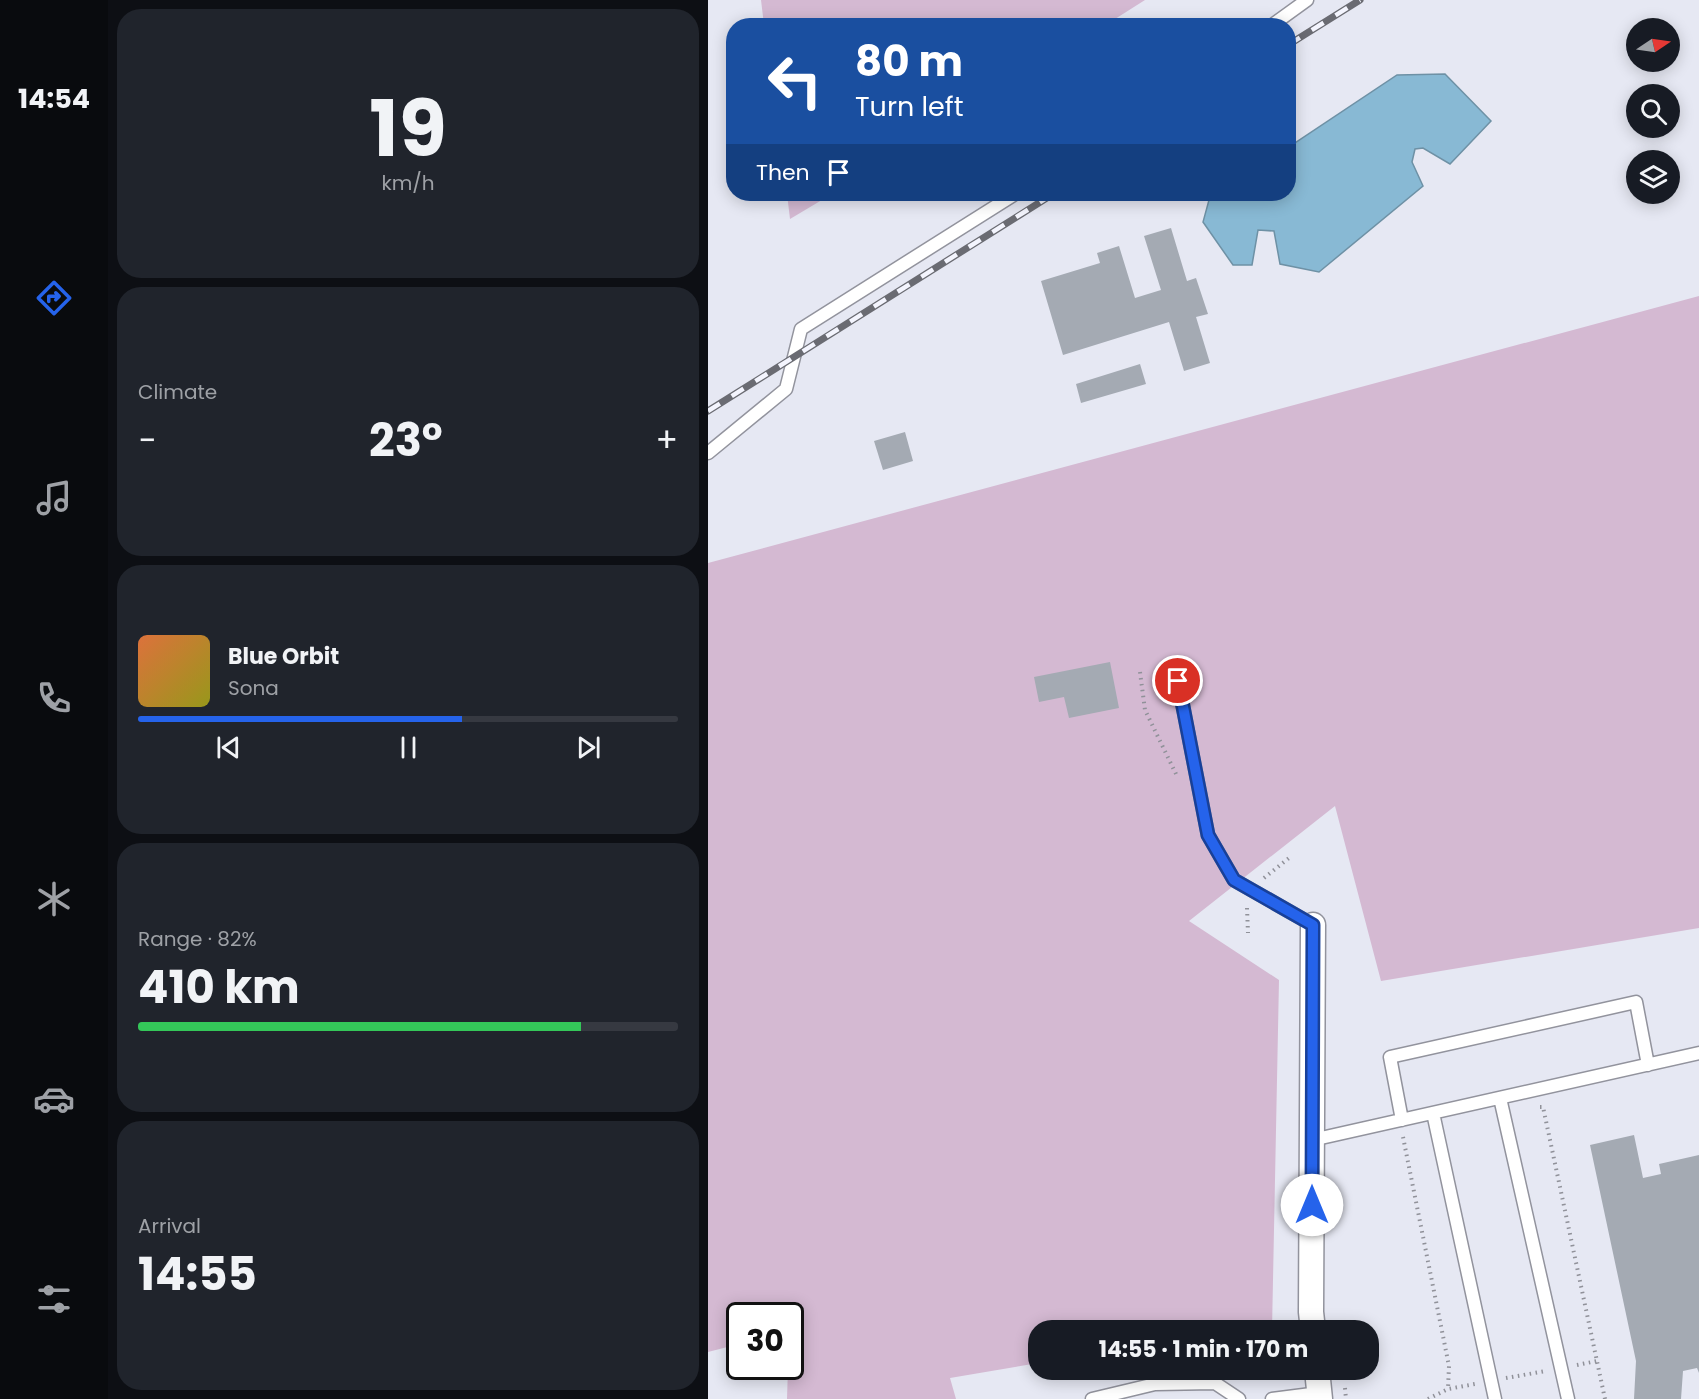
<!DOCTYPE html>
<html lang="en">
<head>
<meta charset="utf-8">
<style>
  body { margin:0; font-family:Poppins,sans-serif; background:#20242c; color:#f1f3f6; height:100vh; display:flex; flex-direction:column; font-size:22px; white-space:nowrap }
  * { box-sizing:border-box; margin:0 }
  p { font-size:20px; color:#9ea1a6 }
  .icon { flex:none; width:33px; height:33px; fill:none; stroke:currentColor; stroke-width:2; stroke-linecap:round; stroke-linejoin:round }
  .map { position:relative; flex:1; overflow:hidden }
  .details { display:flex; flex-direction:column; gap:9px; padding:9px; background:#0d0f14; width:600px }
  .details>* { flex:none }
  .hud { position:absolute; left:18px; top:18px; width:570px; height:183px; border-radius:24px; box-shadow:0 3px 15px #0003; background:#1a4fa0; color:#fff; overflow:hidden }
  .needle { width:39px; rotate:77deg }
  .buttons { position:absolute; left:918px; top:18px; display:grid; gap:12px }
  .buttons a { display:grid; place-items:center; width:54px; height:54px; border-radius:50%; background:#171b24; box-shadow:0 3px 15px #0003; font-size:30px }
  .speed { position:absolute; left:18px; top:1302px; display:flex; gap:12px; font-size:30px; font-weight:700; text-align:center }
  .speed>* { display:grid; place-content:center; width:78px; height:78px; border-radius:50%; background:#171b24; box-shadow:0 3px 15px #0003; line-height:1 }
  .speed .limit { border:3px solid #111; border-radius:9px; background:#fff; color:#111 }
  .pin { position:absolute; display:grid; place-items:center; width:51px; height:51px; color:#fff; margin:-26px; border:3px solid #fff; border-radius:50%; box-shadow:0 2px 6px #0007 }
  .me { position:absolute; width:66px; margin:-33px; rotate:0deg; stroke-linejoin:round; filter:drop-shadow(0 0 4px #0008) }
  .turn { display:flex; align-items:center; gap:21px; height:126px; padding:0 30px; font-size:27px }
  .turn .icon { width:78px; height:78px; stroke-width:2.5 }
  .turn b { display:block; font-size:42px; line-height:51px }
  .then { display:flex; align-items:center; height:57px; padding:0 30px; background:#0003; gap:12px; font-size:22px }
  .big { font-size:45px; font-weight:700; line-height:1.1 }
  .details .widget { flex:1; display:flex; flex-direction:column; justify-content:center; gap:9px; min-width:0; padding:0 21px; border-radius:24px; background:#20242c }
  .details .dial { align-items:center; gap:0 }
  .dial b { font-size:78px; line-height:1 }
  .song { display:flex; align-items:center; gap:18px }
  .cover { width:72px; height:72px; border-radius:9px; background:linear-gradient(135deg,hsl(20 70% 55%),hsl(60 70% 35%)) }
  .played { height:6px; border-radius:3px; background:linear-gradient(90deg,#2563eb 60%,#363941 60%) }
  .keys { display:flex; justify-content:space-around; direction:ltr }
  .heat { display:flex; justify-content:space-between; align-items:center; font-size:33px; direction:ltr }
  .charge { height:9px; border-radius:4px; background:linear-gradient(90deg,#34c759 82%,#363941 0) }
  .trip { position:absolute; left:320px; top:1320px; width:351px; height:60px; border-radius:24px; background:#171b24; box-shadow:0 3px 15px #0003; font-weight:700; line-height:60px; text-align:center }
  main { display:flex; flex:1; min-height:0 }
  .menu { display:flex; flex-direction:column; width:108px; justify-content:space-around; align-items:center; background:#090b0e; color:#9ea1a6 }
  .menu .icon { width:42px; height:42px }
  .menu .selected { color:#2563eb }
  .menu b { font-size:27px; color:#f1f3f6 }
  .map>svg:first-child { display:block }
  .green { fill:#d4b9d2 }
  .water { fill:#88b9d4; stroke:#6e91a5; stroke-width:1.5 }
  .building { fill:#a4aab3 }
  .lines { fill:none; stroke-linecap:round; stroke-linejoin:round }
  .lane-casing { stroke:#92939d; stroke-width:15 }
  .street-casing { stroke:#92939d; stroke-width:27 }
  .path { stroke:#909199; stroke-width:4; stroke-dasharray:1.5 4.5; stroke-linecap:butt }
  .lane { stroke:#fff; stroke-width:12 }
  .street { stroke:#fff; stroke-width:24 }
  .rail-casing { stroke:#6a6b72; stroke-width:7 }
  .rail { stroke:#f4f5fe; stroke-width:4.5; stroke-dasharray:14; stroke-linecap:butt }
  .route-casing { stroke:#184099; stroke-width:15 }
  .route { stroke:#2563eb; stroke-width:10 }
</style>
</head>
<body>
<main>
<nav class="menu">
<b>14:54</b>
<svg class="icon selected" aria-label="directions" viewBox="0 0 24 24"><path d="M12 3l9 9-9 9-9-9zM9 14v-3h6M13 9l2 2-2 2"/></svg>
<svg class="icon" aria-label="music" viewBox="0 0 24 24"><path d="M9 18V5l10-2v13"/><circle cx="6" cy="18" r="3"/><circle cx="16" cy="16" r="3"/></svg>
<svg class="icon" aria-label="phone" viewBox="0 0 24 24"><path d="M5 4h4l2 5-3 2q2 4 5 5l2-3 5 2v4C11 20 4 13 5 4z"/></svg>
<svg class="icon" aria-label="climate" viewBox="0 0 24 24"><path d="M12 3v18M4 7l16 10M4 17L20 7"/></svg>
<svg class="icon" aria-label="car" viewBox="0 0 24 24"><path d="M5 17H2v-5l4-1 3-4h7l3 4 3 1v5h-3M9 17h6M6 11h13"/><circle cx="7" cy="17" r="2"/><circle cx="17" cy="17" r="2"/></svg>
<svg class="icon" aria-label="filters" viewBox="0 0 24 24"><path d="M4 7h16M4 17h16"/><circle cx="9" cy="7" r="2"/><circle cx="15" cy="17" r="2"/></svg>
</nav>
<section class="details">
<div class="widget dial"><b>19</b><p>km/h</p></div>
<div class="widget"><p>Climate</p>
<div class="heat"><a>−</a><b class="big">23°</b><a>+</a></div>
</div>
<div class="widget">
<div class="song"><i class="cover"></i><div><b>Blue Orbit</b><p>Sona</p></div></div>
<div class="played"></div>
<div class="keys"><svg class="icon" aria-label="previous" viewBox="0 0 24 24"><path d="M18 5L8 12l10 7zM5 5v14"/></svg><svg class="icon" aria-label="pause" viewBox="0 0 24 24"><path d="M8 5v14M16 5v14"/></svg><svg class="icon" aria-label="next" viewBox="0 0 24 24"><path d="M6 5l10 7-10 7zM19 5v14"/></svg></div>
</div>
<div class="widget"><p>Range · 82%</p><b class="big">410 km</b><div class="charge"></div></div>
<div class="widget"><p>Arrival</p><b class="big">14:55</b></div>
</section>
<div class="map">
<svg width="991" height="1399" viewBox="0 0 991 1399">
  <rect width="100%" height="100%" fill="#e6e8f3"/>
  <!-- green -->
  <path class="green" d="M 53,0 L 437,0 L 396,26 L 56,25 Z
    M 79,194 L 124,194 L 82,219 Z
    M 991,296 L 991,928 L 673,981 L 627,806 L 481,921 L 571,980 L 564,1330 L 330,1330 L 330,1363 L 242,1378 L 248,1399 L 79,1399 L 80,1367 L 82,1366 L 82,1316 L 32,1316 L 31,1344 L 0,1352 L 0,563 Z"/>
  <!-- water -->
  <path class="water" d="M 737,74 L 783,121 L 742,164 L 715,148 L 707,149 L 704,162 L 715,186 L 611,272 L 572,264 L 566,231 L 550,230 L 544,265 L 525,265 L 495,222 L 501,200 L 511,194 L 580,194 L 581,147 L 689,75 Z"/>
  <!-- building -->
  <path class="building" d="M 463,228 L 479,281 L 488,278 L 500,314 L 488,317 L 502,363 L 476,371 L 461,322 L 355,355 L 333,281 L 392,263 L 389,253 L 411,246 L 427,298 L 453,290 L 436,236 Z
    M 432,364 L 438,384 L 373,403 L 368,384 Z
    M 197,432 L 205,461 L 175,470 L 166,441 Z
    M 402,662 L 411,708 L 361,718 L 356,697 L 331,702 L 326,677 Z
    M 926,1135 L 935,1178 L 953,1174 L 951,1164 L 991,1155 L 991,1373 L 989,1368 L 975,1371 L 973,1399 L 926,1399 L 928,1361 L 882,1145 Z"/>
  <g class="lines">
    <!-- lane casing -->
    <g class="lane-casing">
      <path id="lane" d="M 563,26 L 599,0
        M 0,453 L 78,389 L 93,329 L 307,194
        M 470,681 L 500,835 L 526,880 L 605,925
        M 792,1098 L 860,1399
        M 725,1113 L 787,1399
        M 694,1120 L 682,1057 L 928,1002 L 940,1065
        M 604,1140 L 991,1053
        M 384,1399 L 447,1384 L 507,1383 L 531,1399
        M 564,1399 L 611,1393"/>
    </g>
    <!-- street casing -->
    <g class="street-casing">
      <path id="street" d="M 605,925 L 603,1312 L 605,1330
        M 609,1370 L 612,1399"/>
    </g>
    <!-- path -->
    <path class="path" d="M 432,672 L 437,710 L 468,774
      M 556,878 L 581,858
      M 539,908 L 540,933
      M 832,1107 L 835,1107 L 897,1399
      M 695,1137 L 741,1366 L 740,1389
      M 869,1365 L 889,1361
      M 581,1370 L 582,1381
      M 798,1378 L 838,1371
      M 637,1388 L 638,1399
      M 720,1399 L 740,1389 L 767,1384"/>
    <!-- lane -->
    <use href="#lane" class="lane"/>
    <!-- street -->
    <use href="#street" class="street"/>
    <!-- rail casing -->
    <g class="rail-casing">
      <path id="rail" d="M 580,45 L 652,0
        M 0,411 L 345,194"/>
    </g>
    <!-- rail -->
    <use href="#rail" class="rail"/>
  </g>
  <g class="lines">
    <!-- route casing -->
    <g class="route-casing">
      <path id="route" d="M 470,681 L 500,835 L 526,880 L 605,925 L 604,1205"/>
    </g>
    <!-- route -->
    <use href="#route" class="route"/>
  </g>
</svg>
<div class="buttons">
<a><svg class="needle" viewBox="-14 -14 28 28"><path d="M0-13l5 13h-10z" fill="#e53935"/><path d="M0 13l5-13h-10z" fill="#9ea1a6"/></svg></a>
<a><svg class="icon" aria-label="search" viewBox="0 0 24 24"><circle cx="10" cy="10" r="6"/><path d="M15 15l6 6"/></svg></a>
<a><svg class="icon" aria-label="layers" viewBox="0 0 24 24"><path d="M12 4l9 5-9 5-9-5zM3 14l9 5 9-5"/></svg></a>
</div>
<div class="speed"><div class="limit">30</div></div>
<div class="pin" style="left:470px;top:681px;background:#d93025"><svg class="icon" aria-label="arrive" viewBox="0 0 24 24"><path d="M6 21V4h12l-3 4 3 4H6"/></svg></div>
<svg class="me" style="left:604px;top:1205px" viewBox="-20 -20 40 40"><circle r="19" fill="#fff"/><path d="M0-13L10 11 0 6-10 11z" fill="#2563eb"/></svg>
<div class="trip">14:55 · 1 min · 170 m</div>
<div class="hud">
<div class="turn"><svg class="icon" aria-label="left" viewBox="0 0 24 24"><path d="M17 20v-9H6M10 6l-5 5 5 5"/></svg><div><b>80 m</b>Turn left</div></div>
<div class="then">Then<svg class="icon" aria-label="arrive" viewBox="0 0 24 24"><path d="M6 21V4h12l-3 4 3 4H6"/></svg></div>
</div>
</div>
</main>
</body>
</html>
